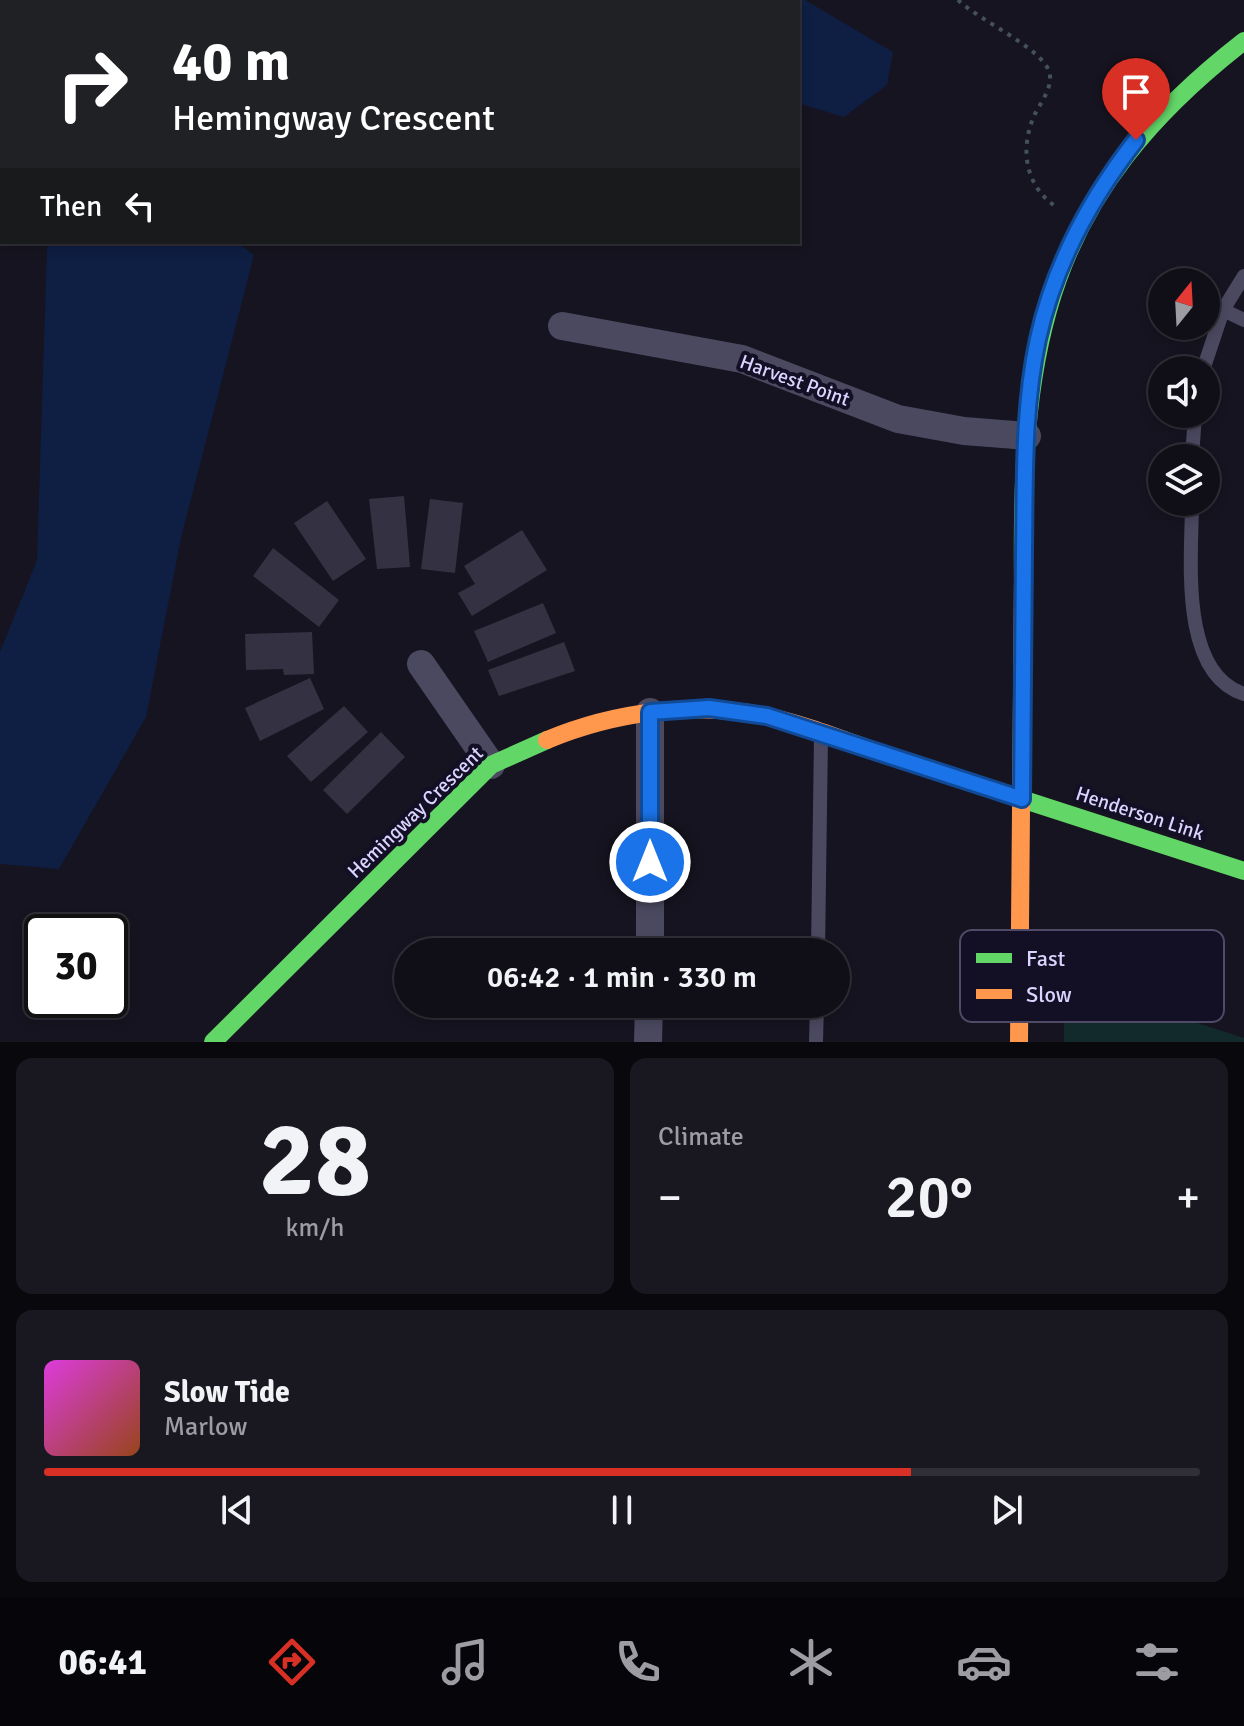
<!DOCTYPE html>
<html lang="en">
<head>
<meta charset="utf-8">
<style>
  body { margin:0; font-family:Signika,sans-serif; background:#191821; color:#f1f3f6; height:100vh; display:flex; flex-direction:column; font-size:30px; white-space:nowrap }
  * { box-sizing:border-box; margin:0 }
  p { font-size:26px; color:#9c9ca2 }
  .icon { flex:none; width:44px; height:44px; fill:none; stroke:currentColor; stroke-width:2; stroke-linecap:round; stroke-linejoin:round }
  .map { position:relative; height:1042px; overflow:hidden }
  .side { display:flex; flex-direction:column; gap:16px; padding:16px; background:#09080d; flex:1 }
  .side>* { flex:none }
  .banner { position:absolute; left:0px; top:0px; width:800px; height:244px; box-shadow:0 4px 12px #0003,0 0 0 2px #302f37; background:#202124; color:#fff; overflow:hidden }
  .needle { width:52px; rotate:18deg }
  .controls { position:absolute; left:1148px; top:268px; display:grid; gap:16px }
  .controls a { display:grid; place-items:center; width:72px; height:72px; border-radius:50%; background:#100f18; box-shadow:0 4px 12px #0003,0 0 0 2px #302f37; font-size:40px }
  .speed { position:absolute; left:24px; top:914px; display:flex; gap:16px; font-size:40px; font-weight:700; text-align:center }
  .speed>* { display:grid; place-content:center; width:104px; height:104px; border-radius:50%; background:#100f18; box-shadow:0 4px 12px #0003,0 0 0 2px #302f37; line-height:1 }
  .speed .limit { border:4px solid #111; border-radius:12px; background:#fff; color:#111 }
  .pin { position:absolute; display:grid; place-items:center; width:68px; height:68px; color:#fff; margin:-82px -34px; border-radius:50% 50% 50% 0; rotate:-45deg; box-shadow:0 0 8px #0007 }
  .pin .icon { rotate:45deg }
  .me { position:absolute; width:88px; margin:-44px; rotate:0deg; stroke-linejoin:round; filter:drop-shadow(0 0 6px #0008) }
  .turn { display:flex; align-items:center; gap:28px; height:168px; padding:0 40px; font-size:36px }
  .turn .icon { width:104px; height:104px; stroke-width:2.5 }
  .turn b { display:block; font-size:56px; line-height:68px }
  .then { display:flex; align-items:center; height:76px; padding:0 40px; background:#0003; gap:16px; font-size:30px }
  .big { font-size:60px; font-weight:600; line-height:1.1 }
  .side .widget { flex:1; display:flex; flex-direction:column; justify-content:center; gap:12px; min-width:0; padding:0 28px; border-radius:16px; background:#191821 }
  .side .dial { align-items:center; gap:0 }
  .dial b { font-size:104px; line-height:1 }
  .song { display:flex; align-items:center; gap:24px }
  .cover { width:96px; height:96px; border-radius:12px; background:linear-gradient(135deg,hsl(300 70% 55%),hsl(20 70% 35%)) }
  .played { height:8px; border-radius:4px; background:linear-gradient(90deg,#d93025 75%,#302f37 75%) }
  .keys { display:flex; justify-content:space-around; direction:ltr }
  .heat { display:flex; justify-content:space-between; align-items:center; font-size:44px; direction:ltr }
  .side .tiles { flex:1; display:grid; gap:16px; grid-template-columns:1fr 1fr }
  .widget:last-child { grid-column:span 2 }
  .trip { position:absolute; left:394px; top:938px; width:456px; height:80px; border-radius:40px; background:#100f18; box-shadow:0 4px 12px #0003,0 0 0 2px #302f37; font-weight:600; line-height:80px; text-align:center }
  .dock { display:flex; height:128px; justify-content:space-around; align-items:center; background:#06060a; color:#9c9ca2 }
  .dock .icon { width:56px; height:56px }
  .dock .current { color:#d93025 }
  .dock b { font-size:36px; color:#f1f3f6 }
  .map>svg:first-child { display:block }
  .green { fill:#132a2c }
  .water { fill:#0e1f43 }
  .building { fill:#343242 }
  .lines { fill:none; stroke-linecap:round; stroke-linejoin:round }
  .path { stroke:#45505f; stroke-width:4; stroke-dasharray:4 6; stroke-linecap:butt }
  .lane { stroke:#4b4960; stroke-width:14 }
  .street { stroke:#4b4960; stroke-width:28 }
  .fast { stroke:#63d668; stroke-width:18 }
  .slow { stroke:#ff974d; stroke-width:18 }
  .route-casing { stroke:#114b97; stroke-width:20 }
  .route { stroke:#1a73e8; stroke-width:14 }
  .labels { text-anchor:middle; stroke-width:8; stroke-linejoin:round; paint-order:stroke }
  .street-label { font-size:20px; fill:#dad4fe; stroke:#130f25 }
  .key { fill:#130f25; stroke:#4f4a66; stroke-width:2 }
  .key-label { font-size:22px; fill:#dad4fe }
</style>
</head>
<body>
<div class="map">
<svg width="1244" height="1042" viewBox="0 0 1244 1042">
  <rect width="100%" height="100%" fill="#161420"/>
  <!-- green -->
  <path class="green" d="M 1064,980 L 1244,1038 L 1244,1042 L 1064,1042 Z"/>
  <!-- water -->
  <path class="water" d="M 60,0 L 805,0 L 893,52 L 887,85 L 844,117 L 798,103 L 798,2 Z
    M 50,242 L 236,242 L 254,255 L 181,538 L 146,717 L 59,869 L 0,864 L 0,652 L 37,560 L 47,249 Z"/>
  <!-- building -->
  <path class="building" d="M 404,496 L 410,567 L 377,569 L 369,499 Z
    M 430,499 L 463,503 L 455,573 L 421,569 Z
    M 327,501 L 366,559 L 333,581 L 294,523 Z
    M 522,530 L 547,570 L 472,616 L 458,593 L 475,584 L 464,566 Z
    M 273,548 L 339,600 L 319,627 L 253,576 Z
    M 543,603 L 556,633 L 488,662 L 474,631 Z
    M 312,632 L 314,674 L 284,675 L 283,669 L 246,670 L 245,634 Z
    M 564,642 L 575,671 L 499,696 L 488,670 Z
    M 310,678 L 324,709 L 260,741 L 245,708 Z
    M 344,706 L 368,732 L 311,782 L 287,756 Z
    M 381,732 L 405,757 L 347,814 L 323,790 Z"/>
  <g class="lines">
    <!-- path -->
    <path class="path" d="M 958,0 C 980,21 1040,47 1049,71 C 1054,87 1040,103 1034,116 C 1019,151 1026,188 1058,208"/>
    <!-- lane -->
    <path class="lane" d="M 1223,310 L 1244,320
      M 1203,370 L 1223,310 L 1244,276
      M 1192,458 L 1195,414
      M 1192,502 C 1192,555 1178,673 1244,694
      M 818,952 L 821,736
      M 816,1042 L 817,1004"/>
    <!-- street -->
    <path class="street" d="M 562,326 L 742,359 L 898,419 L 964,431 L 1027,436
      M 421,664 L 491,765
      M 650,952 L 650,712
      M 648,1042 L 649,1004"/>
    <!-- fast -->
    <path class="fast" d="M 1023,578 C 1020,340 1047,194 1244,41
      M 895,758 L 1244,871
      M 213,1042 L 491,765 L 547,740"/>
    <!-- slow -->
    <path class="slow" d="M 547,740 C 614,712 694,701 765,716 C 809,725 853,744 895,758
      M 1019,1042 L 1023,578"/>
  </g>
  <g class="lines">
    <!-- route casing -->
    <g class="route-casing">
      <path id="route" d="M 650,862 L 650,712 L 709,708 L 767,716 L 1022,799 C 1023,716 1024,633 1024,551 C 1025,481 1023,408 1038,339 C 1054,266 1090,199 1136,140"/>
    </g>
    <!-- route -->
    <use href="#route" class="route"/>
  </g>
  <g class="labels">
    <!-- street labels -->
    <g class="street-label">
      <text transform="translate(795 380) rotate(20)" y="7">Harvest Point</text>
      <text transform="translate(415 812) rotate(-44)" y="7">Hemingway Crescent</text>
      <text transform="translate(1140 813) rotate(18)" y="7">Henderson Link</text>
    </g>
  </g>
  <!-- legend -->
  <rect x="960" y="930" width="264" height="92" rx="12" class="key"/>
  <rect x="976" y="953" width="36" height="10" fill="#63d668"/>
  <rect x="976" y="989" width="36" height="10" fill="#ff974d"/>
  <g class="key-label">
    <text x="1026" y="966">Fast</text>
    <text x="1026" y="1002">Slow</text>
  </g>
</svg>
<div class="controls">
<a><svg class="needle" viewBox="-14 -14 28 28"><path d="M0-13l5 13h-10z" fill="#e53935"/><path d="M0 13l5-13h-10z" fill="#9c9ca2"/></svg></a>
<a><svg class="icon" aria-label="sound" viewBox="0 0 24 24"><path d="M4 9h4l5-4v14l-5-4H4zM17 9q2 3 0 6"/></svg></a>
<a><svg class="icon" aria-label="layers" viewBox="0 0 24 24"><path d="M12 4l9 5-9 5-9-5zM3 14l9 5 9-5"/></svg></a>
</div>
<div class="speed"><div class="limit">30</div></div>
<div class="pin" style="left:1136px;top:140px;background:#d93025"><svg class="icon" aria-label="arrive" viewBox="0 0 24 24"><path d="M6 21V4h12l-3 4 3 4H6"/></svg></div>
<svg class="me" style="left:650px;top:862px" viewBox="-20 -20 40 40"><circle r="17" fill="#1a73e8" stroke="#fff" stroke-width="3"/><path d="M0-11L8 9 0 5-8 9z" fill="#fff"/></svg>
<div class="trip">06:42 · 1 min · 330 m</div>
<div class="banner">
<div class="turn"><svg class="icon" aria-label="right" viewBox="0 0 24 24"><path d="M7 20v-9h11M14 6l5 5-5 5"/></svg><div><b>40 m</b>Hemingway Crescent</div></div>
<div class="then">Then<svg class="icon" aria-label="left" viewBox="0 0 24 24"><path d="M17 20v-9H6M10 6l-5 5 5 5"/></svg></div>
</div>
</div>
<section class="side">
<div class="tiles">
<div class="widget dial"><b>28</b><p>km/h</p></div>
<div class="widget"><p>Climate</p>
<div class="heat"><a>−</a><b class="big">20°</b><a>+</a></div>
</div>
<div class="widget">
<div class="song"><i class="cover"></i><div><b>Slow Tide</b><p>Marlow</p></div></div>
<div class="played"></div>
<div class="keys"><svg class="icon" aria-label="previous" viewBox="0 0 24 24"><path d="M18 5L8 12l10 7zM5 5v14"/></svg><svg class="icon" aria-label="pause" viewBox="0 0 24 24"><path d="M8 5v14M16 5v14"/></svg><svg class="icon" aria-label="next" viewBox="0 0 24 24"><path d="M6 5l10 7-10 7zM19 5v14"/></svg></div>
</div>
</div>
</section>
<nav class="dock">
<b>06:41</b>
<svg class="icon current" aria-label="directions" viewBox="0 0 24 24"><path d="M12 3l9 9-9 9-9-9zM9 14v-3h6M13 9l2 2-2 2"/></svg>
<svg class="icon" aria-label="music" viewBox="0 0 24 24"><path d="M9 18V5l10-2v13"/><circle cx="6" cy="18" r="3"/><circle cx="16" cy="16" r="3"/></svg>
<svg class="icon" aria-label="phone" viewBox="0 0 24 24"><path d="M5 4h4l2 5-3 2q2 4 5 5l2-3 5 2v4C11 20 4 13 5 4z"/></svg>
<svg class="icon" aria-label="climate" viewBox="0 0 24 24"><path d="M12 3v18M4 7l16 10M4 17L20 7"/></svg>
<svg class="icon" aria-label="car" viewBox="0 0 24 24"><path d="M5 17H2v-5l4-1 3-4h7l3 4 3 1v5h-3M9 17h6M6 11h13"/><circle cx="7" cy="17" r="2"/><circle cx="17" cy="17" r="2"/></svg>
<svg class="icon" aria-label="filters" viewBox="0 0 24 24"><path d="M4 7h16M4 17h16"/><circle cx="9" cy="7" r="2"/><circle cx="15" cy="17" r="2"/></svg>
</nav>
</body>
</html>
